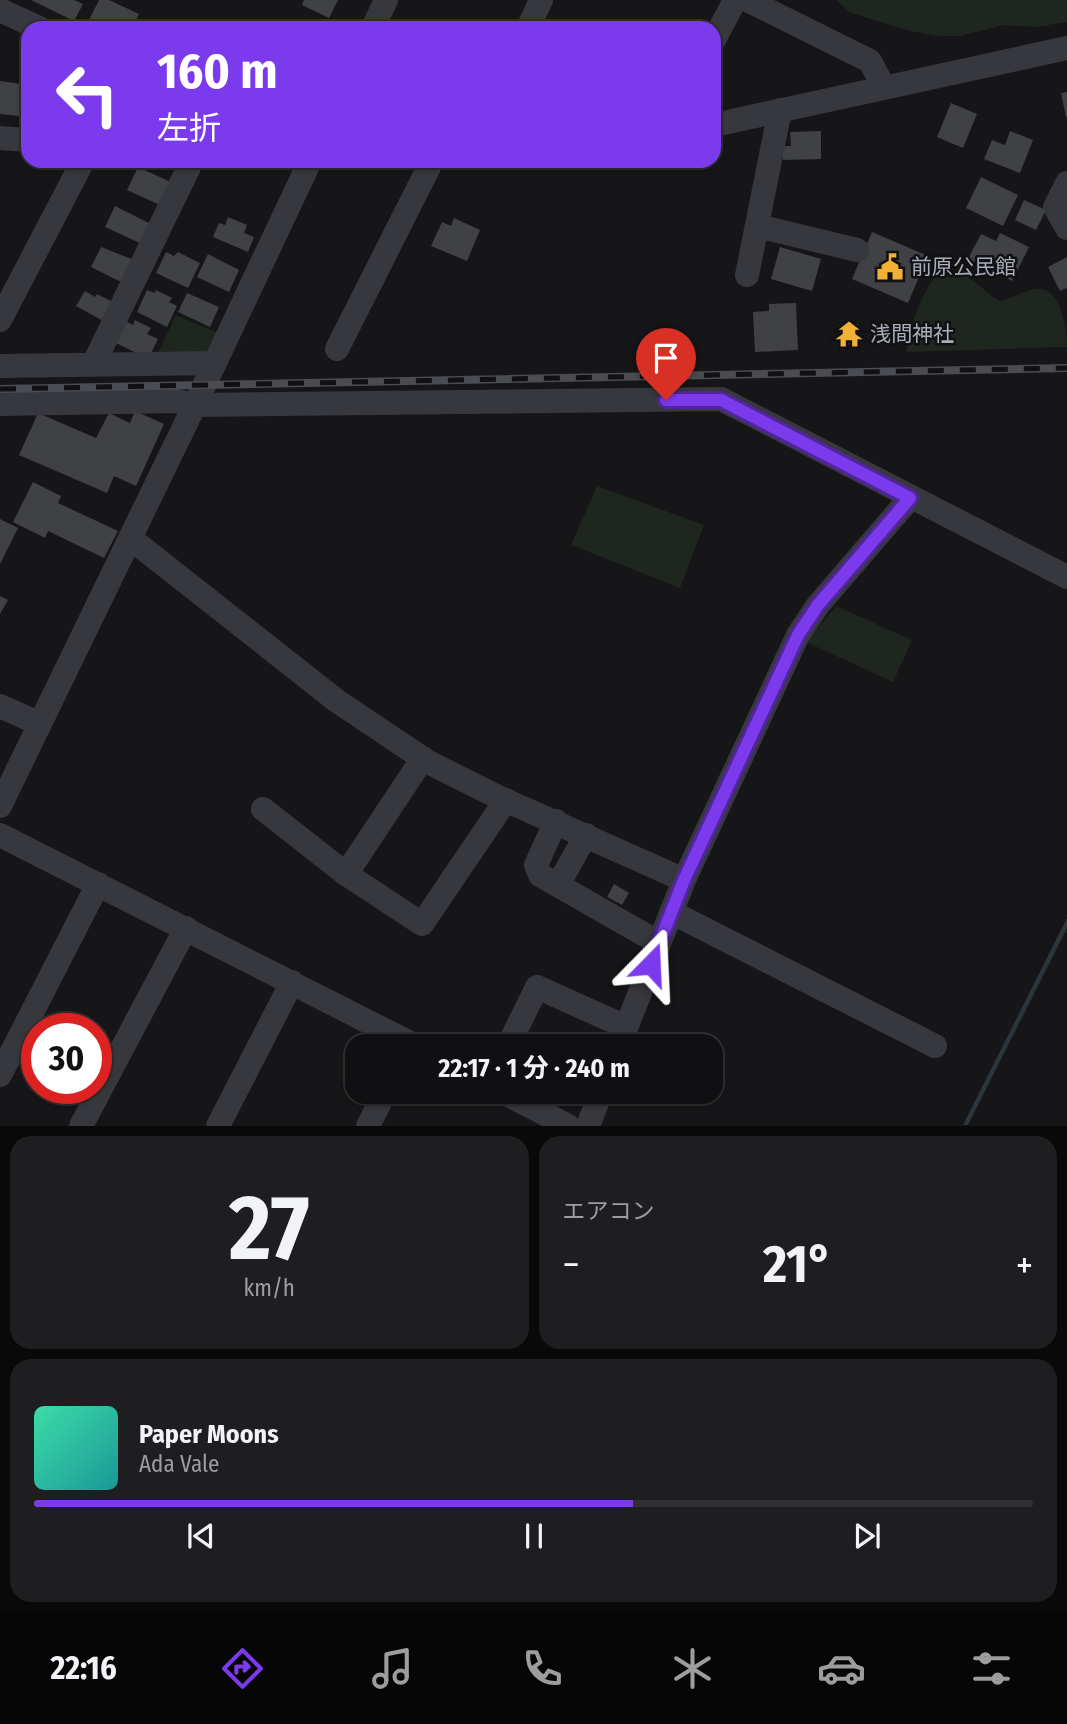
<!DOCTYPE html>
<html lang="ja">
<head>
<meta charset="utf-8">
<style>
  body { margin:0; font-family:"Fira Sans Condensed","Noto Sans JP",sans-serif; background:#1e1e20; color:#f1f3f6; height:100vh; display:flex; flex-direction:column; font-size:26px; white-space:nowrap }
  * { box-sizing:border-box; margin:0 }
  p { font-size:23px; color:#9c9d9f }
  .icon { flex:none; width:38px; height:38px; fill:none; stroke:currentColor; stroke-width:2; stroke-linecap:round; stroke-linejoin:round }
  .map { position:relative; height:1126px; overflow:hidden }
  .side { display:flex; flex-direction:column; gap:10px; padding:10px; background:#09090a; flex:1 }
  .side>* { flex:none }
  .hud { position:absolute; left:21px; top:21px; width:700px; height:147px; border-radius:21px; box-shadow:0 2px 5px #0004,0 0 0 2px #303032; background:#7c3aed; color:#fff; overflow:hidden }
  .speed { position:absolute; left:21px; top:1013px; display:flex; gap:14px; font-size:35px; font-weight:700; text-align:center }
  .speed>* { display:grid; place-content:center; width:91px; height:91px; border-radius:50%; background:#101012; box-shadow:0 2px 5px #0004,0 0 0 2px #303032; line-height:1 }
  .speed .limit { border:10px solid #d22; background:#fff; color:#111 }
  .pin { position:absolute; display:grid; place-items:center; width:60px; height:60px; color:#fff; margin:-72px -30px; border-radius:50% 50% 50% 0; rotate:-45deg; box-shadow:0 0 7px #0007 }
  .pin .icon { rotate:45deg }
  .me { position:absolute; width:77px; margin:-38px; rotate:21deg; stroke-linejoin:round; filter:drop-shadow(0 0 5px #0008) }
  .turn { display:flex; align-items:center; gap:24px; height:147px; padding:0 21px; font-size:32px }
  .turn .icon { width:91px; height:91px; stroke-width:2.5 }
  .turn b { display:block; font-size:49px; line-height:60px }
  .big { font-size:52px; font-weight:700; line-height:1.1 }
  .side .tile { flex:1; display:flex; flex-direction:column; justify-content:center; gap:10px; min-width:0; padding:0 24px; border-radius:21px; background:#1e1e20 }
  .side .dial { align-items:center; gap:0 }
  .dial b { font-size:91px; line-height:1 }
  .song { display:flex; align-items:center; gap:21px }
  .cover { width:84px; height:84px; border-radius:10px; background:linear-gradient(135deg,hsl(160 70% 55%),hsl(180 70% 35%)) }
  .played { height:7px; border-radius:4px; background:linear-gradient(90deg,#7c3aed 60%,#303032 60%) }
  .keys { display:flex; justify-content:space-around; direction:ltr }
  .heat { display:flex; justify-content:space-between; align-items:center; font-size:38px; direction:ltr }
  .side .tiles { flex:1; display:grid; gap:10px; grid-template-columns:1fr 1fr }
  .tile:last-child { grid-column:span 2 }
  .trip { position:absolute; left:345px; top:1034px; width:378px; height:70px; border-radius:21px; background:#101012; box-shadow:0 2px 5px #0004,0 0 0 2px #303032; font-weight:700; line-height:70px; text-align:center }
  .dock { display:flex; height:112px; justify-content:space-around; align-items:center; background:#060607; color:#9c9d9f }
  .dock .icon { width:49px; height:49px }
  .dock .active { color:#7c3aed }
  .dock b { font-size:32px; color:#f1f3f6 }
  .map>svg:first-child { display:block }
  .green { fill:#1e261f }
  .water { fill:#2c353c }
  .building { fill:#404145 }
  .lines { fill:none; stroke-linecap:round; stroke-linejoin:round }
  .minor { stroke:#37383d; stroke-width:24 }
  .rail-casing { stroke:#4a4c52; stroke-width:8 }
  .rail { stroke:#111113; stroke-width:5; stroke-dasharray:16; stroke-linecap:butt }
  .route-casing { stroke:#51269a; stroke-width:18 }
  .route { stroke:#7c3aed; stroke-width:12 }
  .labels { text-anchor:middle; stroke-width:5; stroke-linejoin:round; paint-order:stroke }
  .poi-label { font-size:21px; fill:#a8adb8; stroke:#111113; text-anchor:start }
</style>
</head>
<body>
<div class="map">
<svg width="1067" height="1126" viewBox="0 0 1067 1126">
  <rect width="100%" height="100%" fill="#161618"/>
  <!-- green -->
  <path class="green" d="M 836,0 L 1067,0 L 1067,22 L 1036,27 L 1004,25 L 960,36 L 939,36 L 910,31 L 851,13 Z
    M 946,272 C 972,272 979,289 1000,301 C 1012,298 1025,290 1037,289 C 1061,286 1067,331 1067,347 L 907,352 C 906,336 923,289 935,278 C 938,275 942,274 946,272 Z
    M 176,315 L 227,337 L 215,363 L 153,364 Z
    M 597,486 L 704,525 L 680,588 L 571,545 Z
    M 836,606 L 912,640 L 893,682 L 806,642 Z"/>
  <!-- water -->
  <path class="water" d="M 1067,918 L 1067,928 L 968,1125 L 963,1125 Z"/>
  <!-- building -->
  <path class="building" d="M 31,0 L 74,0 L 83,4 L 74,21 Z
    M 99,0 L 109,0 L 139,14 L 132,28 L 85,28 Z
    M 304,0 L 338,0 L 329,18 L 302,5 Z
    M 0,81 L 28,85 L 28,117 L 0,114 Z
    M 1067,92 L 1067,117 L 1066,117 L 1061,93 Z
    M 951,103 L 977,114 L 963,148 L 937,137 Z
    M 821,131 L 821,159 L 783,160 L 783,146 L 791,146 L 790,132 Z
    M 1010,131 L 1033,140 L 1020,173 L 984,159 L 992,140 L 1005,145 Z
    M 138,167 L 173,183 L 162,206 L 127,190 Z
    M 981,177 L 1018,195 L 1003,226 L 966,208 Z
    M 1024,200 L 1046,210 L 1036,230 L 1015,220 Z
    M 115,206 L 151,224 L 142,244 L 105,227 Z
    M 228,217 L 247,225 L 244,233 L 254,237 L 248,252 L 213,237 L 219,223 L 225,225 Z
    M 454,218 L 480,230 L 467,261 L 431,246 L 442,222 L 451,226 Z
    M 872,232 L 928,256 L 908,303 L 852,279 Z
    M 1000,233 L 1029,247 L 1012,281 L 968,259 L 981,234 L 996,241 Z
    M 101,247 L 134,260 L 123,283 L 91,267 Z
    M 780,247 L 821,259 L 812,291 L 771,279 Z
    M 166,252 L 174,256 L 178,252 L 200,263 L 188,288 L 156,273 Z
    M 208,254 L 239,270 L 229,292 L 197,277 Z
    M 1067,257 L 1067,288 L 1060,291 L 1048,267 Z
    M 147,290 L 155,293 L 156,290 L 172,298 L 169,302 L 177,306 L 167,327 L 137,312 Z
    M 85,291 L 95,297 L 97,294 L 115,303 L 105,322 L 76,306 Z
    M 187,293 L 219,307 L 210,327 L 178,312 Z
    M 796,303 L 798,350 L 755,352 L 753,312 L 769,311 L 769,304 Z
    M 135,320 L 151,328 L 147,334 L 158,339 L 148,359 L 114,342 L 125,321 L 133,325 Z
    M 858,324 L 859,344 L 841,345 L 839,325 Z
    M 135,411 L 164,424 L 136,486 L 114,476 L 107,493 L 19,455 L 38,413 L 96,438 L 109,413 L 130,423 Z
    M 33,482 L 61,496 L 58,503 L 118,531 L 104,558 L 48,531 L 45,538 L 13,522 Z
    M 0,519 L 18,528 L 0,564 Z
    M 0,596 L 8,600 L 0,614 Z
    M 614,884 L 629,893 L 622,905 L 607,897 Z"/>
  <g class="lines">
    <!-- minor -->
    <path class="minor" d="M 747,0 L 870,61 L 884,88
      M 0,10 L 39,28
      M 373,28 L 386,0
      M 528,28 L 541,0
      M 714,40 L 735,0
      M 714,125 L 1067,48
      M 0,138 L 28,140
      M 1067,183 L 1055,207 L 1067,228
      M 757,226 L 857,250
      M 747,275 L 780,110
      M 0,320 L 83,161
      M 337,349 L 432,161
      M 93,365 L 192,161
      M 0,366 L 215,363
      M 0,404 L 176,401 L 195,405 L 721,399 L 1067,577
      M 130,538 L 337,701 L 428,762 L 498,797 L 684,880
      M 0,706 L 40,724
      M 0,806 L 204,386 L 310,161
      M 263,809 L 346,874 L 422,924 L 506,800
      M 556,821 L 536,865 L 540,875 L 659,943
      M 0,835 L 416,1046
      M 346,874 L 423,758
      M 558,885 L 586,835
      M 671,912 L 935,1046
      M 508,1046 L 537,987 L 626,1027
      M 619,1046 L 684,880 L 798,635 L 818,605 L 910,498
      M 0,1075 L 98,884
      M 503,1092 L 568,1126
      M 81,1126 L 186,928
      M 218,1126 L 292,982
      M 368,1126 L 385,1092
      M 588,1126 L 601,1092"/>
    <!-- rail casing -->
    <g class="rail-casing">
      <path id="rail" d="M 0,389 L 1067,368"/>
    </g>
    <!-- rail -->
    <use href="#rail" class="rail"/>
  </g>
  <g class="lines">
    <!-- route casing -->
    <g class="route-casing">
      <path id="route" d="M 651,964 L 684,880 L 798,635 L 818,605 L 910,498 L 721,400 L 666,400"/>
    </g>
    <!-- route -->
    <use href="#route" class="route"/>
  </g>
  <!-- icons -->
  <defs>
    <g id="civic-bare" transform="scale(2.1)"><path d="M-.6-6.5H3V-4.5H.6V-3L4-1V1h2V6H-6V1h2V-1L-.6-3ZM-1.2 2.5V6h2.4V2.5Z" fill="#f2b134" stroke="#111113" stroke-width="2.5" paint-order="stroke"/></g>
    <g id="temple-bare" transform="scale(2.1)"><path d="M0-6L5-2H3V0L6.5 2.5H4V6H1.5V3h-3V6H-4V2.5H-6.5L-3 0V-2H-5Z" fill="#f2b134" stroke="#111113" stroke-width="2.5" paint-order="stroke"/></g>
  </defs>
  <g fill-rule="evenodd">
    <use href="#civic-bare" x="890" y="267"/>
    <use href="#temple-bare" x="849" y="334"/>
  </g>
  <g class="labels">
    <!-- poi labels -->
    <g class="poi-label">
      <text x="911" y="274">前原公民館</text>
      <text x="870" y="341">浅間神社</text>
    </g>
  </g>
</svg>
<div class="speed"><div class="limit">30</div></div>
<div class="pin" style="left:666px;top:400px;background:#d93025"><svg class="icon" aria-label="arrive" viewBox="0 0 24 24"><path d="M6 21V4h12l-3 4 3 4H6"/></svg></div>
<svg class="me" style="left:651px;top:964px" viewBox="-20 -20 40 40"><path d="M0-17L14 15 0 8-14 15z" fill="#7c3aed" stroke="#fff" stroke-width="4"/></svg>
<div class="trip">22:17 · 1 分 · 240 m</div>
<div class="hud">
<div class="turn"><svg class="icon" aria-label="left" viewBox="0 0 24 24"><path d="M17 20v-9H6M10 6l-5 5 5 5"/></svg><div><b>160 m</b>左折</div></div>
</div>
</div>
<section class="side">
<div class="tiles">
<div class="tile dial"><b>27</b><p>km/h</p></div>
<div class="tile"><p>エアコン</p>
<div class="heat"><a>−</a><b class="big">21°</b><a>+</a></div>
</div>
<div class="tile">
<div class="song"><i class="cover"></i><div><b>Paper Moons</b><p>Ada Vale</p></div></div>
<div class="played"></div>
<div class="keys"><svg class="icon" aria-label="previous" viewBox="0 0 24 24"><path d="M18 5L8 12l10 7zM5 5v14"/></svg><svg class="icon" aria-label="pause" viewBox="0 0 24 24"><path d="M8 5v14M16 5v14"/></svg><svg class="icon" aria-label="next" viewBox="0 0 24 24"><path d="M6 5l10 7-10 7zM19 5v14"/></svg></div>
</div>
</div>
</section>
<nav class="dock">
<b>22:16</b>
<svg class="icon active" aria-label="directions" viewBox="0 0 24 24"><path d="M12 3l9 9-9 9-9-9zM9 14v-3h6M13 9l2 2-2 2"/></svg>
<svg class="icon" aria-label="music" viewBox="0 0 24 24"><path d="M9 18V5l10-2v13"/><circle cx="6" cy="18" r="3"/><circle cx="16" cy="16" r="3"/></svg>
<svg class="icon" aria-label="phone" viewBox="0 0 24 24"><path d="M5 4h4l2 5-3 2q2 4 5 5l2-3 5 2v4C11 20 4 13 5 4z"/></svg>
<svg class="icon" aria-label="climate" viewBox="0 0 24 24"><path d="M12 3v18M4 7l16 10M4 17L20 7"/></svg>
<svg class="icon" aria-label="car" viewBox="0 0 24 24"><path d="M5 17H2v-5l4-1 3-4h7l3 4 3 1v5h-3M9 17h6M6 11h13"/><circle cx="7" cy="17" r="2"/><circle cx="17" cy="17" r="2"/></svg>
<svg class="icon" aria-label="filters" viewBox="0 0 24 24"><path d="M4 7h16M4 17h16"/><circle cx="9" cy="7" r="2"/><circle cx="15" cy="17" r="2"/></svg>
</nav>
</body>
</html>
